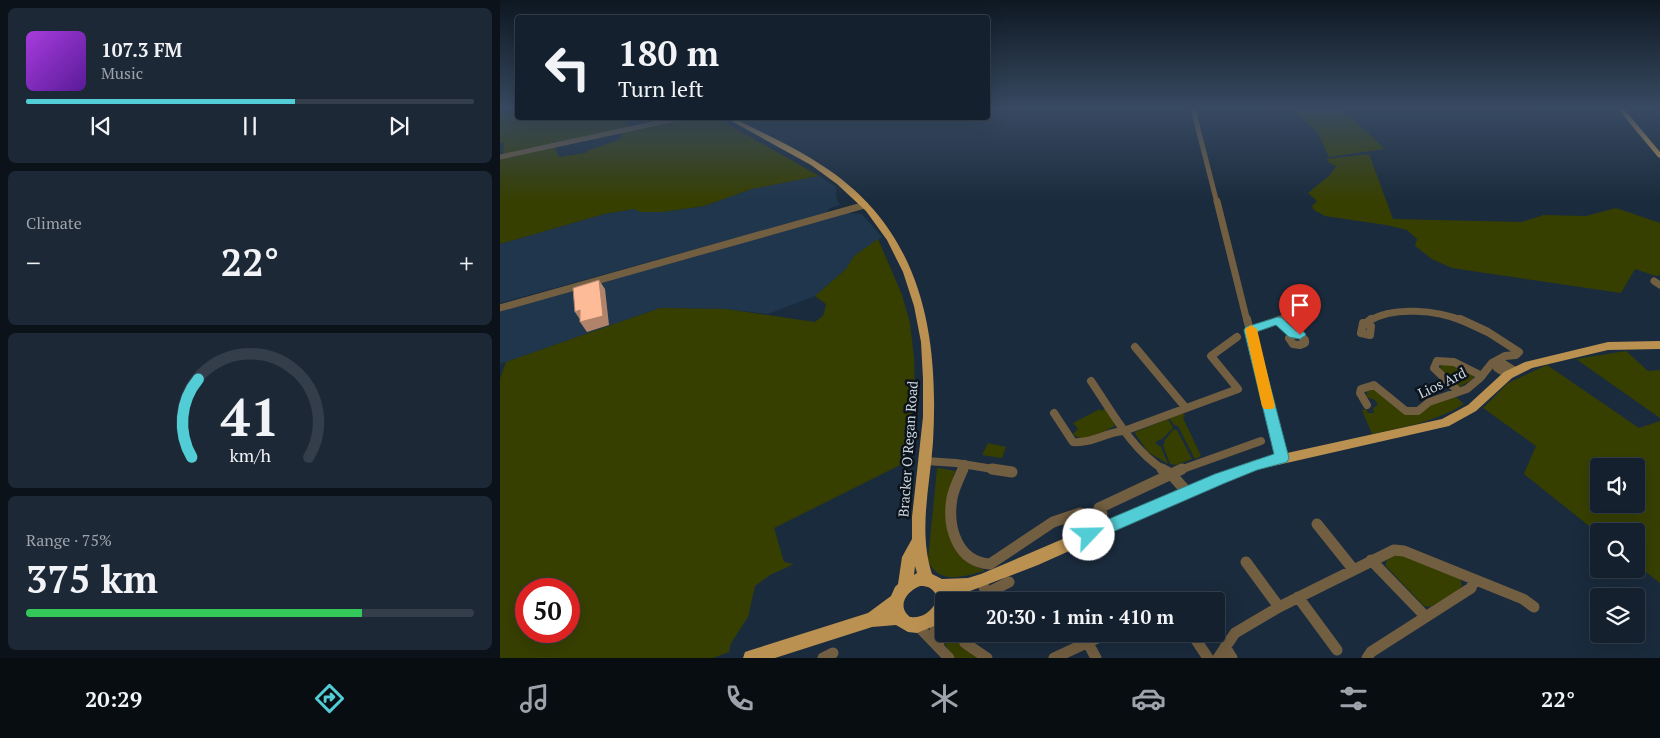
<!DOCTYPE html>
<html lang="en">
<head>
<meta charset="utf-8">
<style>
  body { margin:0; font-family:"PT Serif",serif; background:#1d2836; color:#f1f3f6; height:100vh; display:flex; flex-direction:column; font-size:19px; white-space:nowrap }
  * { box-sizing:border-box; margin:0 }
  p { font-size:16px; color:#9da3aa }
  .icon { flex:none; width:28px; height:28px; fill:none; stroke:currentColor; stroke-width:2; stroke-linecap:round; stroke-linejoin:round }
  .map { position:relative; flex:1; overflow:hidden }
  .side { display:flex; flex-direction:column; gap:8px; padding:8px; background:#0b1219; width:500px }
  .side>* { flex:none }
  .hud { position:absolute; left:15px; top:15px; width:475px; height:105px; border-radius:5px; box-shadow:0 5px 20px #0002,0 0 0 1px #333e4a; background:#14202e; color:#f1f3f6; overflow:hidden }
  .tools { position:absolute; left:1090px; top:458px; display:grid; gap:10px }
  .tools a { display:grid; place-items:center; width:55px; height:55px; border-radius:5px; background:#14202e; box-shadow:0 5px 20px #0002,0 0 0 1px #333e4a; font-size:25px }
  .speed { position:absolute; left:15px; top:578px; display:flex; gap:10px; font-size:25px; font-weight:700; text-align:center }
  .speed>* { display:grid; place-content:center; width:65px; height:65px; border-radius:50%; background:#14202e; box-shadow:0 5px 20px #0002,0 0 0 1px #333e4a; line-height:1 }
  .speed .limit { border:8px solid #d22; background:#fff; color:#111 }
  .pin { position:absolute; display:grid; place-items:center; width:42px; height:42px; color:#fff; margin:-51px -21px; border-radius:50% 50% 50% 0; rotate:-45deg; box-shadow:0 0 5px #0007 }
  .pin .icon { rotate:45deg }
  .me { position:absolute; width:55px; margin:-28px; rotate:66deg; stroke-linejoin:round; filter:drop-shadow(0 0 4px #0008) }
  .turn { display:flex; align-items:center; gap:18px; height:105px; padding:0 20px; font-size:22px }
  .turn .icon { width:65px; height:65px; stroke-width:2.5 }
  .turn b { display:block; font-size:35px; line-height:42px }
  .big { font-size:38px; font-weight:600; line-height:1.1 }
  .side .tile { flex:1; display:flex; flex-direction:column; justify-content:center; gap:8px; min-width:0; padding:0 18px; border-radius:8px; background:#1d2836 }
  .side .dial { align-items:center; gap:0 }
  .dial svg { height:130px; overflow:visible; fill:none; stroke:#333e4a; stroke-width:7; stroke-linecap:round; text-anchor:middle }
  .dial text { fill:#f1f3f6; stroke:none }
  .song { display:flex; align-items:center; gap:15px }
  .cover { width:60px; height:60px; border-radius:8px; background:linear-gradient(135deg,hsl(280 70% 55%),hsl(270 70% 35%)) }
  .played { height:5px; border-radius:2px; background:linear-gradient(90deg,#52ccd5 60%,#333e4a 60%) }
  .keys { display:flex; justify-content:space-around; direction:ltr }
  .heat { display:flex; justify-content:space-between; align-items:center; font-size:28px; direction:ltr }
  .charge { height:8px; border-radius:4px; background:linear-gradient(90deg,#34c759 75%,#333e4a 0) }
  .trip { position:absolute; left:435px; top:592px; width:290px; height:50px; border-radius:5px; background:#14202e; box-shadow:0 5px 20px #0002,0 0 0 1px #333e4a; font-weight:600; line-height:50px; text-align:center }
  .tabs { display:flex; height:80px; justify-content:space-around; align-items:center; background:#080d12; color:#9da3aa }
  .tabs .icon { width:35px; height:35px }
  .tabs .current { color:#52ccd5 }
  .tabs b { font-size:22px; color:#f1f3f6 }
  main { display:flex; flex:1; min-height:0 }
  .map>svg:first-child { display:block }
  .built { fill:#20364d }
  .green { fill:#373f00; fill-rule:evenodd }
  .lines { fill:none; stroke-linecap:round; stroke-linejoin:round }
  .minor-far3 { stroke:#725e41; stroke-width:5 }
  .minor-far2 { stroke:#725e41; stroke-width:7 }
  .minor-far1 { stroke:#725e41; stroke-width:8 }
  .minor { stroke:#725e41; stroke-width:11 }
  .major { fill:#ba9151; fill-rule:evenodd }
  .shaded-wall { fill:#b1836a }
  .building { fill:#fdbb98; stroke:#b1836a }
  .route { fill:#52ccd5; stroke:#35858a }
  .slow { fill:#f59e0b }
  .labels { text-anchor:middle; stroke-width:5; stroke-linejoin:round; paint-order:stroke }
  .street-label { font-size:14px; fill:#ccd7e2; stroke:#0c131b }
</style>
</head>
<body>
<main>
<section class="side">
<div class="tile">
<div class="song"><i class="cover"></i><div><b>107.3 FM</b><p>Music</p></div></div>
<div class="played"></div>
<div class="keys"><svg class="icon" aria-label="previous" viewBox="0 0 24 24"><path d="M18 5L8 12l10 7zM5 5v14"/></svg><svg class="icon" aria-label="pause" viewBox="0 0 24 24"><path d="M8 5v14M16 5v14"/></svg><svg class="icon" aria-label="next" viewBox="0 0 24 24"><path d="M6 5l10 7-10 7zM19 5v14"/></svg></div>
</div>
<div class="tile"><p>Climate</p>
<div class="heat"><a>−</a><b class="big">22°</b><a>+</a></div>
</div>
<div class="tile dial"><svg viewBox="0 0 100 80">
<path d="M14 69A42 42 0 1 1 86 69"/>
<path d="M14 69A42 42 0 0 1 18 21" stroke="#52ccd5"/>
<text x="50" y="56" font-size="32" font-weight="700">41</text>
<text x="50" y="72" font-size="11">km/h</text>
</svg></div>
<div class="tile"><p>Range · 75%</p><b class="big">375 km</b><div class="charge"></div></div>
</section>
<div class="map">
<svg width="1160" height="658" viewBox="0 0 1160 658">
  <rect width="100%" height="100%" fill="#1a2b3d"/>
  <!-- built -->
  <path class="built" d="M 319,176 L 336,187 L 336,197 L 340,205 L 330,208 L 326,213 L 0,303 L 0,244 L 104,214 L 134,209 L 163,212 L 204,206 L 252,189 Z
    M 347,213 L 362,214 L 382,237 L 354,256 L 346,269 L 315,296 L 268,314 L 226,309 L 160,308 L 0,364 L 0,311 Z"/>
  <!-- green -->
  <path class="green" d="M 0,109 L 17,109 L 18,118 L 147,118 L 127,121 L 128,127 L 3,155 L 4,143 L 0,143 L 0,121 L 2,119 L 0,119 Z
    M 793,109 L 843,109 L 885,149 L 829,157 L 818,133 Z
    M 186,118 L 217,118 L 319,176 L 252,189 L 204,206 L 163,212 L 140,212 L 134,209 L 104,214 L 0,244 L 0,158 L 54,146 L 59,157 L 85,153 L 89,150 L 121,139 L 123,131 Z
    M 869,154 L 893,219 L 1022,222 L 1044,215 L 1086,216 L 1116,208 L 1160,223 L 1160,275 L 1156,276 L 1135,269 L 1121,293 L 952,268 L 932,259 L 915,246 L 917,239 L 907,230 L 886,225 L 825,216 L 814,210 L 812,206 L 817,201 L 808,193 L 830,175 L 836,166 L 828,162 L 827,159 Z
    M 378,239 L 402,295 L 410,323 L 414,358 L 415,393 L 404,463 L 274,528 L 284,562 L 294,564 L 270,575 L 255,586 L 248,617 L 231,643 L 229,652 L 213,658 L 0,658 L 0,379 L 6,362 L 160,308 L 226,309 L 315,322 L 323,316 L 326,304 L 315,296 L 346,269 L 354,256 ZM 26,589 L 69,589 L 69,631 L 26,631 Z
    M 1126,351 L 1148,371 L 1160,370 L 1160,418 L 1076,359 Z
    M 949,363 L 974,376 L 972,380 L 959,387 L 954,383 L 956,378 C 951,373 944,374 940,368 L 941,365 Z
    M 1047,365 L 1139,428 L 1160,421 L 1160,583 L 1136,564 L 1136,531 L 1099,531 L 1099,534 L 1024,474 L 1036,446 L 983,408 L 1008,383 ZM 1099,466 L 1136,466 L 1136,504 L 1099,504 Z
    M 874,387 L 904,411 C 922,407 938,400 956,397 L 964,404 C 935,422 904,427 872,434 L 862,410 L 866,409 L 868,413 L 874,413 L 873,408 L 878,405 L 875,400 L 867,397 L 867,390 Z
    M 606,408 L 615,425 L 613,427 C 602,432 583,445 573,434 L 578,429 L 573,423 L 600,409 L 601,411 Z
    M 682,413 L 685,415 L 683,418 L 701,456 L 695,459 L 678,426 L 674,425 L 669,418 Z
    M 668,419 L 673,428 L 661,440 L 660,439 L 655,443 L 661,447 L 668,464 L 648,452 L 636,435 L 635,432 Z
    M 674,429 L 677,430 L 692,459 L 676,465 L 670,464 L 663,445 L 665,442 L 664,441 Z
    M 488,443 L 506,447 L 502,458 L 482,455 Z
    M 439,468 L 456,471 L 453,476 L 456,478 L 448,505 L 467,562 L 484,570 L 484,571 C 462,577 438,585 428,560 L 437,469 Z
    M 897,553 L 960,577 L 962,586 L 957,592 L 930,607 L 924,606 L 886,566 L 886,561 Z
    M 444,613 L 444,634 L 456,634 L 461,645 L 477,658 L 455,658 C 443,645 437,631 444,613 Z"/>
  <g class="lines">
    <!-- minor-far3 -->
    <path class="minor-far3" d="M 693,109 L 717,203
      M 0,157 L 180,118"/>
    <!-- minor-far2 -->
    <path class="minor-far2" d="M 717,201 L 747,321
      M 1154,281 L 1160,285
      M 0,308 L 365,205
      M 778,321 L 810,310
      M 869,321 C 893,306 937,310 963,321"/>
    <!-- minor-far1 -->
    <path class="minor-far1" d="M 747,319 L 782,458
      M 779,321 L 793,334
      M 863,323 L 871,326 L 870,335 L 861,333 Z
      M 866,323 L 871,319
      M 750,330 L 782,319
      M 793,334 L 800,335 L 805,340 L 805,343 L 800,345 L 793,344 L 789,338 Z
      M 635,347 L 685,407
      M 995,362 L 1004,364 L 1015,371
      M 995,362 L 997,368 L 1008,375
      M 591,381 C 612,412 632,450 664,470
      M 957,390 L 934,368 L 937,361 L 954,362 L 982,376
      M 867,405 L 860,393 L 861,389 L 874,385 L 906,411 L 918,411 L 929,402 L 967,389 L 980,378 L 992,363 L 1005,356 L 1016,355 L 1019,352 L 988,332 L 960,319
      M 554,413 L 573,442 C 591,444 606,432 624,431 L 738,389 L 711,356 L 737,337
      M 426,461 L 456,463 L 499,470
      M 462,470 L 465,464
      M 680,470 L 761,441"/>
    <!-- minor -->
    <path class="minor" d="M 463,469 C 459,478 454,488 452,498 C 447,527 457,562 490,564 L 553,522 L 580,513
      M 492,469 L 512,472
      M 662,469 L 671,474 L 687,492
      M 602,514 L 599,508 L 682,469
      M 569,517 L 576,527
      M 817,524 L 853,569
      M 871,560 L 926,617
      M 746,562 L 779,607
      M 487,593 L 509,582
      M 798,597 L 837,650
      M 477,601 L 487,593 L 481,581
      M 433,618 L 439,646
      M 417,625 L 449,658
      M 462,634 L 465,643 L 487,658
      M 692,634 L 708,658
      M 588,643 L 596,658
      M 725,647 L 732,658
      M 323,658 L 333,653
      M 554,658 L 606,634
      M 718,658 L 735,633 L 779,607 L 894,550 L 904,551 L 1023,599 L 1034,607
      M 867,658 L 871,652 L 971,588 L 974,580"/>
    <!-- major -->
    <path class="major" d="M 1118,109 L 1124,109 L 1160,152 L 1160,158 L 1158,157 Z
      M 226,118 L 233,118 C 265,134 299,149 329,170 C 423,235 439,336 433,442 C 430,486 418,531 432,574 L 442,579 L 468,578 L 481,574 L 682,488 L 755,460 L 942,419 L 968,405 L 1004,372 L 1025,362 L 1108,342 L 1160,341 L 1160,349 L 1108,350 L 1032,368 L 1012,378 L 976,411 L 949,426 L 756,470 L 692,496 L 538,565 L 470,591 L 455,601 L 444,601 L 444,617 L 441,621 L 434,626 L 417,633 L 408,632 L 396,625 L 372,627 L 275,658 L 243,658 L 245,652 L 251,650 L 368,613 L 391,596 L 395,587 L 398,584 L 402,557 L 412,539 L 412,517 L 423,417 L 423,379 L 421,342 L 414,306 L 403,272 L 387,240 L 366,211 L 337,184 L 311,165 ZM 415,566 L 417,573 L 414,575 ZM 420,586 C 427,586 431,587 435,593 L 435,604 C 429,613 422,618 410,617 C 396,606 407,591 420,586 Z"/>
  </g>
  <!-- shaded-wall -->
  <path class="shaded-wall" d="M 99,280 L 105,289 L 109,325 L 87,332 L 80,322 Z
    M 80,310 L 81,321 L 75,312 Z"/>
  <!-- building -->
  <path class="building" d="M 99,280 L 103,316 L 80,322 L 80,310 L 75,312 L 73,288 Z"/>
  <!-- sky -->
  <linearGradient id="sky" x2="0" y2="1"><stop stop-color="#0e1822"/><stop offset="0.54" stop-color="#384a62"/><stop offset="1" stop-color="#384a62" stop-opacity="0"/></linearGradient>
  <rect width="1160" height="201" fill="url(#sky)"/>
  <!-- route -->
  <path class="route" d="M 778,317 L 782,318 L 796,331 L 804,332 L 806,335 L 800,339 L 789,337 L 776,325 L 756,332 L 789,458 L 787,462 L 757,470 L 725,483 L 594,540 L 589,542 L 583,540 L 581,535 L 583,530 L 715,474 L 774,454 L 744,330 L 746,327 Z"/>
  <!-- slow -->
  <path class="slow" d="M 751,325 L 757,329 L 775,406 L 773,409 L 764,409 L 762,406 L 745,329 Z"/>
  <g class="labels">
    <!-- street labels -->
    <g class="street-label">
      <text transform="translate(942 383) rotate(-26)" y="5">Lios Ard</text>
      <text transform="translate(408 449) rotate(-86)" y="5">Bracker O'Regan Road</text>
    </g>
  </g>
</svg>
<div class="tools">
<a><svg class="icon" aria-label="sound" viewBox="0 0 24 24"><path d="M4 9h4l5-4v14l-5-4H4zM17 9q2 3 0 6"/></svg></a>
<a><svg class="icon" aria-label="search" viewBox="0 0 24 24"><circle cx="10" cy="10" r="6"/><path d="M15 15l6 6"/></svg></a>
<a><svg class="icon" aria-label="layers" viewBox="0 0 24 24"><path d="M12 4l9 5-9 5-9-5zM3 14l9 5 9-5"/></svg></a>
</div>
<div class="speed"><div class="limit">50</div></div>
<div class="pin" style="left:800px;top:335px;background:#d93025"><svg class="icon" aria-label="arrive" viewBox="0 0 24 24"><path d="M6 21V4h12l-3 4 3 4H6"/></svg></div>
<svg class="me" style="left:589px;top:535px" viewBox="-20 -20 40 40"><circle r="19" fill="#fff"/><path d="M0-13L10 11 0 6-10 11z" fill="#52ccd5"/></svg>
<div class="trip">20:30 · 1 min · 410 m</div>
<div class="hud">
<div class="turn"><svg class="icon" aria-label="left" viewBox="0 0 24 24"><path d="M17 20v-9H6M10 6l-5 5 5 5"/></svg><div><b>180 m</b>Turn left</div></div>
</div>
</div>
</main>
<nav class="tabs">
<b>20:29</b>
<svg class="icon current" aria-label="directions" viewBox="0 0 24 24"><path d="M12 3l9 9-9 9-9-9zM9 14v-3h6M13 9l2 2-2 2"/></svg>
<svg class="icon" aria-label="music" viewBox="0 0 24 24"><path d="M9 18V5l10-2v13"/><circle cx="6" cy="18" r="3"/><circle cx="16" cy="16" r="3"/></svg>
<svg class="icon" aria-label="phone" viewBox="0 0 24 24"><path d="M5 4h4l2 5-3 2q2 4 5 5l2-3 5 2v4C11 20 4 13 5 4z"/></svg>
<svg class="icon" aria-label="climate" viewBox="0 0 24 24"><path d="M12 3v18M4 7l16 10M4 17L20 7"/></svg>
<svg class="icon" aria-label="car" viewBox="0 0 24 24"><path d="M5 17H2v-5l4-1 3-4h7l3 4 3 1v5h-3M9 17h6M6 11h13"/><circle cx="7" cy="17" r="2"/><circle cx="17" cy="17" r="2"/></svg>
<svg class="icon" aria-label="filters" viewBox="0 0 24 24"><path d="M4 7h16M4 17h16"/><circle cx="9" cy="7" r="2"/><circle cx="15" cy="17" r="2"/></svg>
<b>22°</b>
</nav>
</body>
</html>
